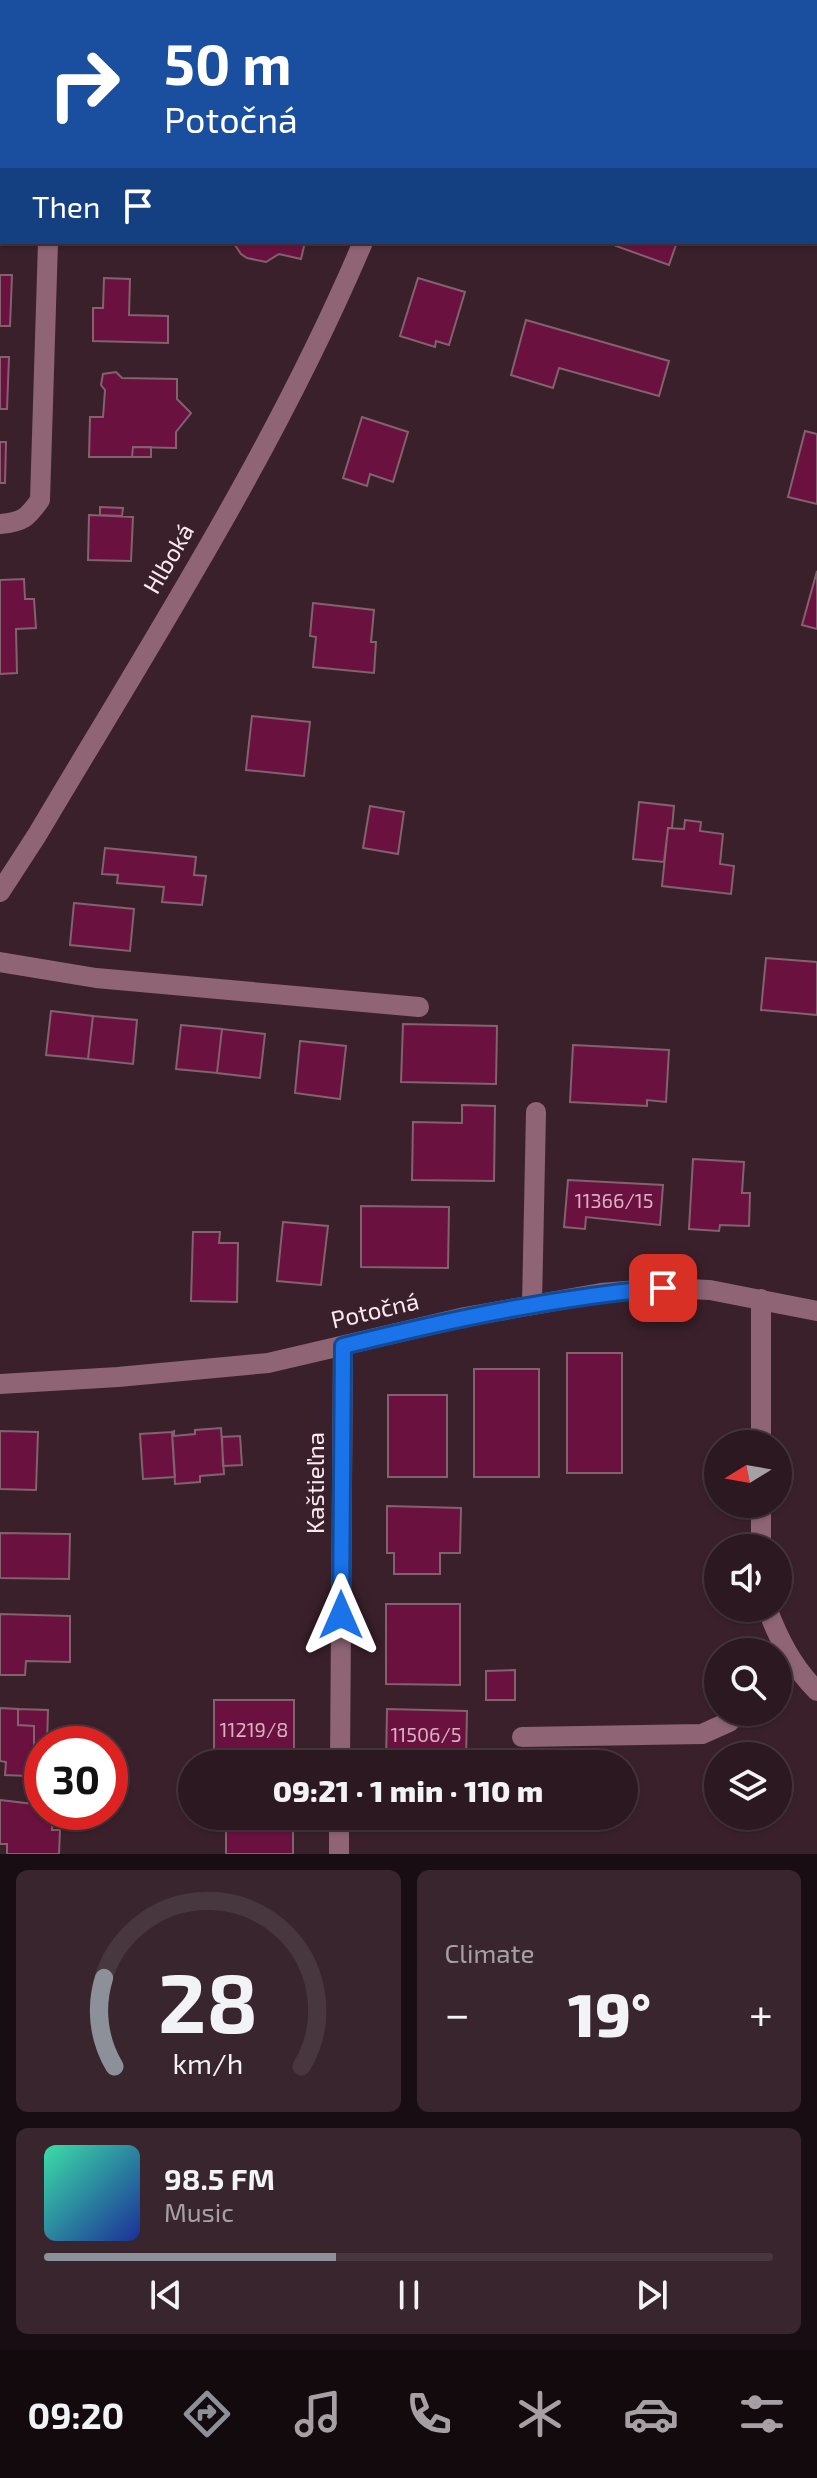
<!DOCTYPE html>
<html lang="en">
<head>
<meta charset="utf-8">
<style>
  body { margin:0; font-family:"Exo 2",sans-serif; background:#38252d; color:#f1f3f6; height:100vh; display:flex; flex-direction:column; font-size:30px; white-space:nowrap }
  * { box-sizing:border-box; margin:0 }
  p { font-size:26px; color:#a6a0a5 }
  .icon { flex:none; width:44px; height:44px; fill:none; stroke:currentColor; stroke-width:2; stroke-linecap:round; stroke-linejoin:round }
  .map { position:relative; height:1854px; overflow:hidden }
  .details { display:flex; flex-direction:column; gap:16px; padding:16px; background:#180d12; flex:1 }
  .details>* { flex:none }
  .guide { position:absolute; left:0px; top:0px; width:818px; height:244px; box-shadow:0 2px 6px #0004,0 0 0 2px #48373e; background:#1a4fa0; color:#fff; overflow:hidden }
  .needle { width:52px; rotate:259deg }
  .fabs { position:absolute; left:704px; top:1430px; display:grid; gap:16px }
  .fabs a { display:grid; place-items:center; width:88px; height:88px; border-radius:50%; background:#2c1820; box-shadow:0 2px 6px #0004,0 0 0 2px #48373e; font-size:40px }
  .speed { position:absolute; left:24px; top:1726px; display:flex; gap:16px; font-size:40px; font-weight:700; text-align:center }
  .speed>* { display:grid; place-content:center; width:104px; height:104px; border-radius:50%; background:#2c1820; box-shadow:0 2px 6px #0004,0 0 0 2px #48373e; line-height:1 }
  .speed .limit { border:12px solid #d22; background:#fff; color:#111 }
  .pin { position:absolute; display:grid; place-items:center; width:68px; height:68px; color:#fff; margin:-34px; border-radius:16px; box-shadow:0 4px 12px #0006 }
  .me { position:absolute; width:88px; margin:-44px; rotate:0deg; stroke-linejoin:round; filter:drop-shadow(0 0 6px #0008) }
  .turn { display:flex; align-items:center; gap:28px; height:168px; padding:0 32px; font-size:36px }
  .turn .icon { width:104px; height:104px; stroke-width:2.5 }
  .turn b { display:block; font-size:56px; line-height:68px }
  .then { display:flex; align-items:center; height:76px; padding:0 32px; background:#0003; gap:16px; font-size:30px }
  .big { font-size:60px; font-weight:800; line-height:1.1 }
  .details .card { flex:1; display:flex; flex-direction:column; justify-content:center; gap:12px; min-width:0; padding:0 28px; border-radius:12px; background:#38252d }
  .details .dial { align-items:center; gap:0 }
  .dial svg { height:208px; overflow:visible; fill:none; stroke:#48373e; stroke-width:7; stroke-linecap:round; text-anchor:middle }
  .dial text { fill:#f1f3f6; stroke:none }
  .song { display:flex; align-items:center; gap:24px }
  .cover { width:96px; height:96px; border-radius:12px; background:linear-gradient(135deg,hsl(160 70% 55%),hsl(230 70% 35%)) }
  .played { height:8px; border-radius:4px; background:linear-gradient(90deg,#8c9099 40%,#48373e 40%) }
  .keys { display:flex; justify-content:space-around; direction:ltr }
  .heat { display:flex; justify-content:space-between; align-items:center; font-size:44px; direction:ltr }
  .details .tiles { flex:1; display:grid; gap:16px; grid-template-columns:1fr 1fr }
  .card:last-child { grid-column:span 2 }
  .trip { position:absolute; left:178px; top:1750px; width:460px; height:80px; border-radius:40px; background:#2c1820; box-shadow:0 2px 6px #0004,0 0 0 2px #48373e; font-weight:800; line-height:80px; text-align:center }
  .menu { display:flex; height:128px; justify-content:space-around; align-items:center; background:#120a0d; color:#a6a0a5 }
  .menu .icon { width:56px; height:56px }
  .menu .current { color:#8c9099 }
  .menu b { font-size:36px; color:#f1f3f6 }
  .map>svg:first-child { display:block }
  .building { fill:#6b113f; stroke:#81626d; stroke-width:2 }
  .lines { fill:none; stroke-linecap:round; stroke-linejoin:round }
  .minor { stroke:#8f6575; stroke-width:20 }
  .route-casing { stroke:#114b97; stroke-width:20 }
  .route { stroke:#1a73e8; stroke-width:14 }
  .labels { text-anchor:middle; stroke-width:8; stroke-linejoin:round; paint-order:stroke }
  .number-label { font-size:20px; fill:#d7b2c2 }
  .street-label { font-size:24px; fill:#fbe8ee; stroke:#3a202a }
</style>
</head>
<body>
<div class="map">
<svg width="817" height="1854" viewBox="0 0 817 1854">
  <rect width="100%" height="100%" fill="#3a202a"/>
  <!-- building -->
  <path class="building" d="M 585,0 L 697,0 L 695,2 Z
    M 233,242 L 305,242 L 301,259 L 279,254 L 266,262 L 247,258 L 241,254 Z
    M 618,242 L 677,242 L 669,265 L 616,246 Z
    M 0,275 L 12,275 L 10,326 L 0,326 Z
    M 104,278 L 130,279 L 129,315 L 168,316 L 168,343 L 93,341 L 93,308 L 103,308 Z
    M 418,278 L 465,292 L 449,345 L 436,341 L 435,347 L 400,336 Z
    M 526,320 L 669,361 L 659,396 L 559,368 L 553,388 L 511,375 Z
    M 0,357 L 9,357 L 7,409 L 0,409 Z
    M 116,372 L 122,378 L 177,379 L 177,399 L 191,413 L 176,432 L 176,448 L 133,447 L 132,457 L 89,457 L 90,417 L 103,417 L 105,390 L 101,385 L 103,374 Z
    M 362,417 L 408,432 L 393,482 L 370,474 L 367,486 L 343,478 Z
    M 805,431 L 817,434 L 817,504 L 788,497 Z
    M 0,442 L 6,442 L 5,483 L 0,483 Z
    M 133,447 L 151,447 L 151,457 L 132,457 Z
    M 100,507 L 123,508 L 122,516 L 100,515 Z
    M 89,515 L 133,517 L 131,561 L 88,560 Z
    M 817,571 L 817,629 L 802,625 Z
    M 24,579 L 25,599 L 34,599 L 36,628 L 16,629 L 17,673 L 0,674 L 0,580 Z
    M 313,603 L 374,610 L 371,642 L 376,642 L 374,673 L 313,667 L 316,637 L 310,636 Z
    M 252,716 L 310,722 L 304,776 L 246,770 Z
    M 639,802 L 674,806 L 672,828 L 668,828 L 664,862 L 633,859 Z
    M 370,806 L 404,812 L 398,854 L 363,848 Z
    M 685,820 L 701,822 L 700,831 L 723,834 L 720,864 L 734,866 L 731,894 L 662,886 L 668,828 L 684,829 Z
    M 105,848 L 196,857 L 194,875 L 206,876 L 202,905 L 162,902 L 164,887 L 117,883 L 118,875 L 102,874 Z
    M 74,903 L 134,909 L 130,951 L 70,945 Z
    M 766,958 L 817,962 L 817,1015 L 761,1010 Z
    M 51,1011 L 93,1016 L 88,1059 L 46,1055 Z
    M 93,1016 L 137,1020 L 133,1064 L 88,1059 Z
    M 403,1024 L 497,1026 L 496,1084 L 401,1082 Z
    M 181,1025 L 222,1029 L 217,1073 L 176,1069 Z
    M 222,1029 L 265,1034 L 260,1078 L 217,1073 Z
    M 300,1041 L 346,1046 L 340,1099 L 295,1093 Z
    M 573,1045 L 669,1050 L 666,1102 L 647,1100 L 647,1106 L 570,1102 Z
    M 462,1105 L 495,1106 L 494,1181 L 412,1180 L 413,1122 L 462,1123 Z
    M 693,1159 L 744,1162 L 742,1193 L 750,1193 L 749,1226 L 720,1225 L 719,1231 L 689,1229 Z
    M 568,1180 L 663,1185 L 660,1225 L 586,1217 L 585,1229 L 564,1227 Z
    M 361,1206 L 449,1207 L 448,1268 L 361,1267 Z
    M 283,1222 L 328,1226 L 321,1285 L 277,1281 Z
    M 193,1232 L 220,1232 L 219,1243 L 238,1243 L 237,1302 L 191,1301 Z
    M 567,1353 L 622,1353 L 622,1473 L 567,1473 Z
    M 474,1369 L 539,1369 L 539,1477 L 474,1477 Z
    M 388,1395 L 447,1395 L 447,1477 L 388,1477 Z
    M 221,1428 L 224,1474 L 200,1476 L 200,1482 L 175,1484 L 172,1432 L 174,1431 L 174,1436 L 195,1434 L 195,1430 Z
    M 0,1431 L 38,1432 L 36,1490 L 0,1489 Z
    M 172,1432 L 175,1477 L 143,1479 L 140,1434 Z
    M 240,1436 L 242,1465 L 223,1466 L 222,1437 Z
    M 387,1506 L 461,1508 L 460,1553 L 440,1553 L 440,1574 L 394,1574 L 394,1553 L 387,1553 Z
    M 0,1533 L 70,1534 L 69,1579 L 0,1578 Z
    M 386,1604 L 460,1604 L 460,1685 L 386,1684 Z
    M 0,1614 L 70,1616 L 70,1662 L 26,1661 L 25,1675 L 0,1675 Z
    M 515,1670 L 515,1700 L 486,1700 L 486,1671 Z
    M 214,1700 L 294,1700 L 294,1761 L 277,1761 L 277,1764 L 231,1764 L 231,1761 L 214,1761 Z
    M 0,1708 L 18,1709 L 18,1725 L 34,1726 L 34,1762 L 28,1762 L 27,1776 L 5,1775 L 6,1762 L 0,1761 Z
    M 18,1709 L 48,1710 L 47,1744 L 42,1744 L 42,1748 L 34,1747 L 34,1726 L 18,1725 Z
    M 387,1709 L 467,1711 L 466,1760 L 430,1759 L 430,1764 L 386,1764 Z
    M 0,1800 L 42,1805 L 42,1812 L 53,1812 L 52,1830 L 60,1830 L 59,1854 L 7,1854 L 7,1844 L 0,1844 Z
    M 226,1816 L 293,1816 L 293,1854 L 226,1854 Z"/>
  <g class="lines">
    <!-- minor -->
    <path class="minor" d="M 55,2 L 55,0
      M 447,2 L 447,0
      M 0,524 C 23,522 27,518 40,500 L 48,242
      M 0,892 L 37,835 C 152,641 275,450 363,242
      M 0,962 L 96,978 L 419,1007
      M 532,1304 L 536,1112
      M 0,1384 L 118,1377 L 268,1363 L 465,1317 L 601,1293 L 663,1288 L 710,1290 L 817,1311
      M 761,1444 L 761,1299
      M 761,1548 L 761,1504
      M 767,1608 C 779,1640 793,1667 817,1691
      M 778,1679 L 794,1665
      M 522,1737 L 702,1734 L 729,1722 L 740,1712
      M 340,1764 L 343,1346
      M 339,1854 L 339,1816"/>
  </g>
  <g class="lines">
    <!-- route casing -->
    <g class="route-casing">
      <path id="route" d="M 341,1615 L 343,1346 C 449,1320 554,1297 663,1288"/>
    </g>
    <!-- route -->
    <use href="#route" class="route"/>
  </g>
  <g class="labels">
    <!-- number labels -->
    <g class="number-label">
      <text x="614" y="1208">11366/15</text>
      <text x="254" y="1737">11219/8</text>
      <text x="426" y="1742">11506/5</text>
    </g>
    <!-- street labels -->
    <g class="street-label">
      <text transform="translate(169 559) rotate(-60)" y="8">Hlboká</text>
      <text transform="translate(375 1311) rotate(-13)" y="8">Potočná</text>
      <text transform="translate(316 1483) rotate(-90)" y="8">Kaštieľna</text>
    </g>
  </g>
</svg>
<div class="fabs">
<a><svg class="needle" viewBox="-14 -14 28 28"><path d="M0-13l5 13h-10z" fill="#e53935"/><path d="M0 13l5-13h-10z" fill="#a6a0a5"/></svg></a>
<a><svg class="icon" aria-label="sound" viewBox="0 0 24 24"><path d="M4 9h4l5-4v14l-5-4H4zM17 9q2 3 0 6"/></svg></a>
<a><svg class="icon" aria-label="search" viewBox="0 0 24 24"><circle cx="10" cy="10" r="6"/><path d="M15 15l6 6"/></svg></a>
<a><svg class="icon" aria-label="layers" viewBox="0 0 24 24"><path d="M12 4l9 5-9 5-9-5zM3 14l9 5 9-5"/></svg></a>
</div>
<div class="speed"><div class="limit">30</div></div>
<div class="pin" style="left:663px;top:1288px;background:#d93025"><svg class="icon" aria-label="arrive" viewBox="0 0 24 24"><path d="M6 21V4h12l-3 4 3 4H6"/></svg></div>
<svg class="me" style="left:341px;top:1615px" viewBox="-20 -20 40 40"><path d="M0-17L14 15 0 8-14 15z" fill="#1a73e8" stroke="#fff" stroke-width="4"/></svg>
<div class="trip">09:21 · 1 min · 110 m</div>
<div class="guide">
<div class="turn"><svg class="icon" aria-label="right" viewBox="0 0 24 24"><path d="M7 20v-9h11M14 6l5 5-5 5"/></svg><div><b>50 m</b>Potočná</div></div>
<div class="then">Then<svg class="icon" aria-label="arrive" viewBox="0 0 24 24"><path d="M6 21V4h12l-3 4 3 4H6"/></svg></div>
</div>
</div>
<section class="details">
<div class="tiles">
<div class="card dial"><svg viewBox="0 0 100 80">
<path d="M14 69A42 42 0 1 1 86 69"/>
<path d="M14 69A42 42 0 0 1 10 35" stroke="#8c9099"/>
<text x="50" y="56" font-size="32" font-weight="700">28</text>
<text x="50" y="72" font-size="11">km/h</text>
</svg></div>
<div class="card"><p>Climate</p>
<div class="heat"><a>−</a><b class="big">19°</b><a>+</a></div>
</div>
<div class="card">
<div class="song"><i class="cover"></i><div><b>98.5 FM</b><p>Music</p></div></div>
<div class="played"></div>
<div class="keys"><svg class="icon" aria-label="previous" viewBox="0 0 24 24"><path d="M18 5L8 12l10 7zM5 5v14"/></svg><svg class="icon" aria-label="pause" viewBox="0 0 24 24"><path d="M8 5v14M16 5v14"/></svg><svg class="icon" aria-label="next" viewBox="0 0 24 24"><path d="M6 5l10 7-10 7zM19 5v14"/></svg></div>
</div>
</div>
</section>
<nav class="menu">
<b>09:20</b>
<svg class="icon current" aria-label="directions" viewBox="0 0 24 24"><path d="M12 3l9 9-9 9-9-9zM9 14v-3h6M13 9l2 2-2 2"/></svg>
<svg class="icon" aria-label="music" viewBox="0 0 24 24"><path d="M9 18V5l10-2v13"/><circle cx="6" cy="18" r="3"/><circle cx="16" cy="16" r="3"/></svg>
<svg class="icon" aria-label="phone" viewBox="0 0 24 24"><path d="M5 4h4l2 5-3 2q2 4 5 5l2-3 5 2v4C11 20 4 13 5 4z"/></svg>
<svg class="icon" aria-label="climate" viewBox="0 0 24 24"><path d="M12 3v18M4 7l16 10M4 17L20 7"/></svg>
<svg class="icon" aria-label="car" viewBox="0 0 24 24"><path d="M5 17H2v-5l4-1 3-4h7l3 4 3 1v5h-3M9 17h6M6 11h13"/><circle cx="7" cy="17" r="2"/><circle cx="17" cy="17" r="2"/></svg>
<svg class="icon" aria-label="filters" viewBox="0 0 24 24"><path d="M4 7h16M4 17h16"/><circle cx="9" cy="7" r="2"/><circle cx="15" cy="17" r="2"/></svg>
</nav>
</body>
</html>
